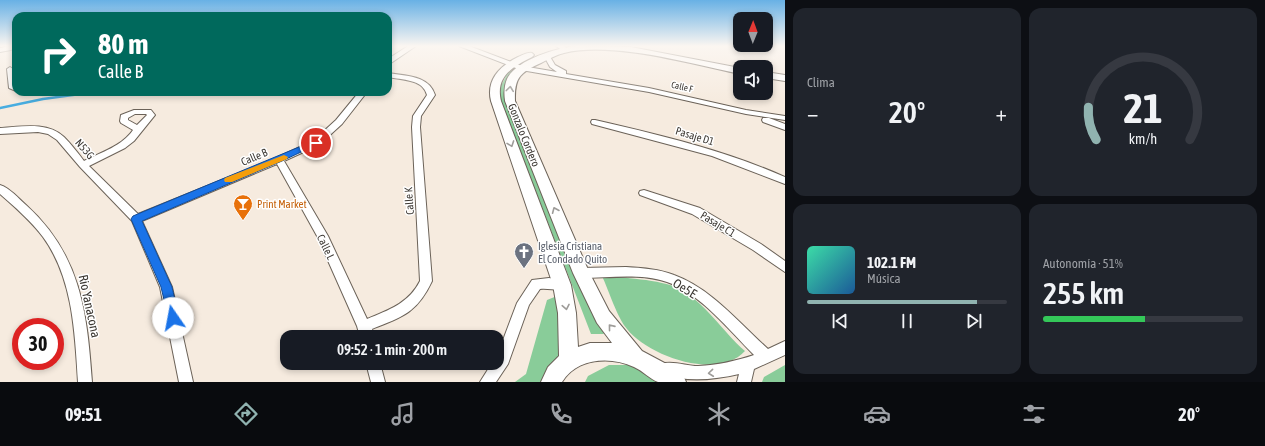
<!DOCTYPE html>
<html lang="es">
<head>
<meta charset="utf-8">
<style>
  body { margin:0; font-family:"Asap Condensed",sans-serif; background:#20242c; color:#f1f3f6; height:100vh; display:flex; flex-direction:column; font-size:15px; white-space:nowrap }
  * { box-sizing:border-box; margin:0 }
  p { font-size:13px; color:#9ea1a6 }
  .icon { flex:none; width:22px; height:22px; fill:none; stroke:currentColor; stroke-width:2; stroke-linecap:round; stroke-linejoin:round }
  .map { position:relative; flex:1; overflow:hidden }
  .drawer { display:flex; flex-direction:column; gap:8px; padding:8px; background:#0d0f14; width:480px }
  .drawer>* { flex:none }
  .guide { position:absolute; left:12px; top:12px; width:380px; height:84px; border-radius:12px; box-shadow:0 2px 6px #0003; background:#00695c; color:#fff; overflow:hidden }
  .needle { width:26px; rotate:1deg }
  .fabs { position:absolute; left:733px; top:12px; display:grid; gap:8px }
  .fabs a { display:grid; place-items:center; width:40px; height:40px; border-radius:8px; background:#171b24; box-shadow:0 2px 6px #0003; font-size:20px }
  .speed { position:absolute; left:12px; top:318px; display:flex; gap:8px; font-size:20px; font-weight:700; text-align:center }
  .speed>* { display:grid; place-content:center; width:52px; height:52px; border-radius:50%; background:#171b24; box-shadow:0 2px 6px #0003; line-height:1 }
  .speed .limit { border:6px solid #d22; background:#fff; color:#111 }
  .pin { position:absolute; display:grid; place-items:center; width:34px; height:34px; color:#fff; margin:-17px; border:2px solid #fff; border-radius:50%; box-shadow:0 1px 4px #0007 }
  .me { position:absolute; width:44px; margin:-22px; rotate:348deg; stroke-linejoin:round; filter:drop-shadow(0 0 3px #0008) }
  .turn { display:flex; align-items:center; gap:14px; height:84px; padding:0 20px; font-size:18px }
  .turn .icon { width:52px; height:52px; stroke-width:2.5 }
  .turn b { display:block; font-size:28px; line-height:34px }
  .big { font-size:30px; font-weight:600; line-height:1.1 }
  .drawer .card { flex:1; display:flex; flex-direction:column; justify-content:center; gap:6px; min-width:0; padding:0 14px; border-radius:12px; background:#20242c }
  .drawer .dial { align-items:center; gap:0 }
  .dial svg { height:104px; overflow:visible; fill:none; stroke:#363941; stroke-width:7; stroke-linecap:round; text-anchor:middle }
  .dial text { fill:#f1f3f6; stroke:none }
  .song { display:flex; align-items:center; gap:12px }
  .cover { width:48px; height:48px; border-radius:6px; background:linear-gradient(135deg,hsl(160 70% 55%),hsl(210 70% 35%)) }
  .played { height:4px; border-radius:2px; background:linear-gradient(90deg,#90b3b0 85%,#363941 85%) }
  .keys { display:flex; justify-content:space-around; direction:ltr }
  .heat { display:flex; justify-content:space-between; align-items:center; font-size:22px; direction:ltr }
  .charge { height:6px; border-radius:3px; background:linear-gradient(90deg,#34c759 51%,#363941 0) }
  .drawer .tiles { flex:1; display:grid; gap:8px; grid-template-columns:repeat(2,1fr) }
  .trip { position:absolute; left:280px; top:330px; width:224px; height:40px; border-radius:12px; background:#171b24; box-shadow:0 2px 6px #0003; font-weight:600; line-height:40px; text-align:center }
  .tab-bar { display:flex; height:64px; justify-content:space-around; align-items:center; background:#090b0e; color:#9ea1a6 }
  .tab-bar .icon { width:28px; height:28px }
  .tab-bar .selected { color:#90b3b0 }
  .tab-bar b { font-size:18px; color:#f1f3f6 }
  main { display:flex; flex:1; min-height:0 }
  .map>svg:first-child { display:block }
  .green { fill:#89cc99 }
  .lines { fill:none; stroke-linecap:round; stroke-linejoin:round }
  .stream { stroke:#48ade0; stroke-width:2.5 }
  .street-casing { stroke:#6b6258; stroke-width:2 }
  .secondary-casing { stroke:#6b6258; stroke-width:2 }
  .street { fill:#fff; fill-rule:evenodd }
  .secondary { fill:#fff; fill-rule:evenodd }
  .oneway { stroke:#9e9c99 }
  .route { fill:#1a73e8; stroke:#114b97 }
  .slow { fill:#f59e0b }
  .labels { text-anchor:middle; stroke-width:3; stroke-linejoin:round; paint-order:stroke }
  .far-street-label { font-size:9px; fill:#3c3833; stroke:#fff }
  .street-label { font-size:11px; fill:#3c3833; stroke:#fff }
  .food-label { font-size:11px; fill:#c56008; stroke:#fff; text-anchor:start }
  .worship-label { font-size:11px; fill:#5b616d; stroke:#fff; text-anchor:start }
  .near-street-label { font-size:13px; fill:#3c3833; stroke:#fff }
</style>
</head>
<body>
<main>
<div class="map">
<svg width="785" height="382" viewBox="0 0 785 382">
  <rect width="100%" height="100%" fill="#f6ebdf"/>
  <!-- green -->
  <path class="green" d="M 509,70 L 516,71 L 508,101 L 604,334 L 591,334 L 501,101 L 500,88 Z
    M 602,276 C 620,277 662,280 678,288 C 705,302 722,331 745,351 C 718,381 648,356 627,329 C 617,317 609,291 602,276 Z
    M 562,294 L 560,352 L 547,382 L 515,382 L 526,374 L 547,300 Z
    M 609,365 L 631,365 L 664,382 L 585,382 L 588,376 Z
    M 785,365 L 785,382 L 762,382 L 764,377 Z"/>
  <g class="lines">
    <!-- stream -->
    <path class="stream" d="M 0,108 L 43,99 L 95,92"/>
    <!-- street casing -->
    <g class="street-casing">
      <path id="street" d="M 10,46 L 16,46 L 16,49 L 0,52 L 0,48 Z
        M 408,46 L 416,46 L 388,65 L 388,59 Z
        M 459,46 L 469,46 L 522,66 L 557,72 L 550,67 L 544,56 L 547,54 L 549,55 L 555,65 L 566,71 L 566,74 L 649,88 L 746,110 L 785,116 L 785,120 L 746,114 L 649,92 L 521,70 Z
        M 556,46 L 564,46 L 568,50 L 563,51 Z
        M 10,67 L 13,69 L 16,91 L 9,88 L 7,69 Z
        M 388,73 C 405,76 429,75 435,95 L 421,116 L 420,127 L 432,281 C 417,313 402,317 372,329 L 374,337 L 360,337 L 357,326 L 317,236 L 277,164 L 142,221 L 172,287 L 193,382 L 179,382 L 160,287 L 132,221 L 80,167 L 57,140 L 48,134 L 38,132 L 0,134 L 0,128 C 20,127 47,121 64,137 C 71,144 78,153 84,161 C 102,152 122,146 133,130 L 121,123 L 120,121 L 121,115 L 134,110 L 151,110 L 155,115 L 134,141 L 125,148 L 89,166 L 138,214 L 276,158 L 313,141 L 336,120 L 359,92 L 367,92 L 342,124 L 319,145 L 284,161 L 328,236 L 367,319 C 389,310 409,303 420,281 L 412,127 L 413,116 L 427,95 C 423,79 402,80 388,77 ZM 135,114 L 146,114 L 147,115 L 137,125 L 128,120 L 128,118 Z
        M 763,118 L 769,118 L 785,124 L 785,130 L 763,122 L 762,120 Z
        M 592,120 L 595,120 C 660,135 724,150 785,177 L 785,184 L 712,156 L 592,124 L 591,122 Z
        M 0,185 C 9,187 19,199 26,205 C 81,255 87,312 92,382 L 78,382 C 75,333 73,278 43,237 C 31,221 15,207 0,194 Z
        M 644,190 L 700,208 L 761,244 L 785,261 L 785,272 L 753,250 L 692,214 L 640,195 L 639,193 L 640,191 Z
        M 626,267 C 642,268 659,269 674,275 C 712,289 739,323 768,349 L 785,341 L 785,355 L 754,369 L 751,382 L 737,382 L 739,374 C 714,380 685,382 661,374 L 659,369 L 661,364 C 672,360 687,366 698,366 C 718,365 736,361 754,355 C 730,331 700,293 667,282 C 640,273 609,278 581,278 L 577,276 L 575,273 L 577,270 L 581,268 Z
        M 549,278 L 566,281 L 568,285 L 566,289 C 558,291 548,288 540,289 L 529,305 L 508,364 L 496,382 L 480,382 L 492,363 L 497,363 L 497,356 L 517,303 L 532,280 Z
        M 366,363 L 380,363 L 385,382 L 371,382 Z"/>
    </g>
    <!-- secondary casing -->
    <g class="secondary-casing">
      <path id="secondary" d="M 576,46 L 631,47 L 740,68 L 740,74 C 692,64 612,41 564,53 C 556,55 549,59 541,63 C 521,72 514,77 515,101 L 589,272 L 609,311 L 642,351 L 672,367 L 683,375 L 686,382 C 678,382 666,382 658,382 C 650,379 643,371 634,367 C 610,356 577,358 562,382 L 541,382 L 548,367 L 559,356 L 558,313 L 553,285 L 491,101 C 486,80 500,66 518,57 C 523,55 527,52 532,53 L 534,55 L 532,57 C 513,67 495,76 501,101 L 571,285 L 576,313 L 578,347 L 590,343 L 612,343 L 597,323 L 573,273 L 505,101 C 504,94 504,86 507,79 C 516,60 556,48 576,46 Z
        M 766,72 L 785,75 L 785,81 L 766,78 Z"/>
    </g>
    <!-- street -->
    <use href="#street" class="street"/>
    <!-- secondary -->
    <use href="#secondary" class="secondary"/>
  </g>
  <!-- one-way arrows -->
  <defs><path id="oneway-chevron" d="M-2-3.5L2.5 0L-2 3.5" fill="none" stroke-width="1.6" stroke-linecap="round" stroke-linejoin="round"/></defs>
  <g class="oneway">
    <use href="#oneway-chevron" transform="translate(510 89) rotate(-83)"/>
    <use href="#oneway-chevron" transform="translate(511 144) rotate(70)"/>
    <use href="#oneway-chevron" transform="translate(555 210) rotate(-113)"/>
    <use href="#oneway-chevron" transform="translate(566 307) rotate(79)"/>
    <use href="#oneway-chevron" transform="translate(611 327) rotate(-129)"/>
    <use href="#oneway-chevron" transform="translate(711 373) rotate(174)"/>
  </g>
  <!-- sky -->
  <linearGradient id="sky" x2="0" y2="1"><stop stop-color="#68b1e5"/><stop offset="0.46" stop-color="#fbf6f1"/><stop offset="1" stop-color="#fbf6f1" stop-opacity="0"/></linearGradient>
  <rect width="785" height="100" fill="url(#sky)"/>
  <!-- route -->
  <path class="route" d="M 316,140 L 318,141 L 318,144 L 282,161 L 142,221 L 172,287 L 179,318 L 177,321 L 173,323 L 169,321 L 161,287 L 131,219 L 133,216 Z"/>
  <!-- slow -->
  <path class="slow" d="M 284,155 L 288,157 L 287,159 L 232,182 L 225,182 L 224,180 L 225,178 Z"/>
  <!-- icons -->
  <defs>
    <g id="bar-pin" transform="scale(1)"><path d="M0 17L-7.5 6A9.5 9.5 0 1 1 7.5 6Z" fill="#e8710a" stroke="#fff"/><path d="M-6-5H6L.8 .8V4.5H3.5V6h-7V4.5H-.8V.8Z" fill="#fff"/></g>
    <g id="church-pin" transform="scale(1)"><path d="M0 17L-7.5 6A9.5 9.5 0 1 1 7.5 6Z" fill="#6b7280" stroke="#fff"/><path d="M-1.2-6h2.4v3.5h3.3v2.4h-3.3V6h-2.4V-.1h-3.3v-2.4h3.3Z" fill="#fff"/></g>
  </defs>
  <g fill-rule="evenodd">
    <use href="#bar-pin" x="243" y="204"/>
    <use href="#church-pin" x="524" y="252"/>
  </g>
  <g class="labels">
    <!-- far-street labels -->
    <g class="far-street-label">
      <text transform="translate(682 87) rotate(13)" y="3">Calle F</text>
    </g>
    <!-- street labels -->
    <g class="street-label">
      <text transform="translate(524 135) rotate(68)" y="4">Gonzalo Cordero</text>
      <text transform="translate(695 136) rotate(17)" y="4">Pasaje D1</text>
      <text transform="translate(85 149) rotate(49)" y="4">N53G</text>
      <text transform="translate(254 157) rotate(-23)" y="4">Calle B</text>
      <text transform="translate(409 201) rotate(-94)" y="4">Calle K</text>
      <text transform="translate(718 224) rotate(31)" y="4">Pasaje C1</text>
      <text transform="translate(326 247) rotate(64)" y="4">Calle L</text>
    </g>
    <!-- food labels -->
    <g class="food-label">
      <text x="257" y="208">Print Market</text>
    </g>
    <!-- worship labels -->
    <g class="worship-label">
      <text x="538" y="250">Iglesia Cristiana<tspan x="538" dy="13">El Condado Quito</tspan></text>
    </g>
    <!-- near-street labels -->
    <g class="near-street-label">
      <text transform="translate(685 288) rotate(31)" y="5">Oe5E</text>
      <text transform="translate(90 306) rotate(78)" y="5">Rio Yanacona</text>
    </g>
  </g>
</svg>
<div class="fabs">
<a><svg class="needle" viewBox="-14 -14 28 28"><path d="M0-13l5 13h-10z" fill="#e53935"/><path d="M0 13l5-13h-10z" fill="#9ea1a6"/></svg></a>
<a><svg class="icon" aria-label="sound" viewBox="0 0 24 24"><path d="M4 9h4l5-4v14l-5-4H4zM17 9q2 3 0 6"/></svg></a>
</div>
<div class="speed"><div class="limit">30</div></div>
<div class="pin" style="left:316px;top:143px;background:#d93025"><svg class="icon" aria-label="arrive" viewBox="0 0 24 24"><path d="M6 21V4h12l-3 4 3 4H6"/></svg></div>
<svg class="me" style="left:173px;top:318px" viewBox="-20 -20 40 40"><circle r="19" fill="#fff"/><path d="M0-13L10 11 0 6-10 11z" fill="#1a73e8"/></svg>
<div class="trip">09:52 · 1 min · 200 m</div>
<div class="guide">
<div class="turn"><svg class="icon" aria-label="right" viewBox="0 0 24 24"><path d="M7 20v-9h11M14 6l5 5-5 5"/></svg><div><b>80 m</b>Calle B</div></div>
</div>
</div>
<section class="drawer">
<div class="tiles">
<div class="card"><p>Clima</p>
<div class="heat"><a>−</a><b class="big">20°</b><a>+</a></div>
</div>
<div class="card dial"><svg viewBox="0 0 100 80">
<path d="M14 69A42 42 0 1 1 86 69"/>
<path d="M14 69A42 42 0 0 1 8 44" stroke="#90b3b0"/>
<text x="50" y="56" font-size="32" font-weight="700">21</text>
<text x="50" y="72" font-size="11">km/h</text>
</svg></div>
<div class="card">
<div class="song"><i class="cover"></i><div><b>102.1 FM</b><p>Música</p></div></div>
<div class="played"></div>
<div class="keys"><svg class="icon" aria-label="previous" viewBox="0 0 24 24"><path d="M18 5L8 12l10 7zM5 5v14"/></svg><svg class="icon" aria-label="pause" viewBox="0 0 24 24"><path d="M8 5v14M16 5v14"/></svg><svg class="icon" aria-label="next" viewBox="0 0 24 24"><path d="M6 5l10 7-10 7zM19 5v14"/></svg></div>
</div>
<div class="card"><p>Autonomía · 51%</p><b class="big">255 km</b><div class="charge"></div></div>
</div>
</section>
</main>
<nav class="tab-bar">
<b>09:51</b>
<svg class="icon selected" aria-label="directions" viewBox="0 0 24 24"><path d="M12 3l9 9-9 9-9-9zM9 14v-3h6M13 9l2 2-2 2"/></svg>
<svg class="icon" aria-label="music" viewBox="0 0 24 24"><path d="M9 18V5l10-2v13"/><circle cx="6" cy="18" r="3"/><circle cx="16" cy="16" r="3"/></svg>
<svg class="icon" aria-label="phone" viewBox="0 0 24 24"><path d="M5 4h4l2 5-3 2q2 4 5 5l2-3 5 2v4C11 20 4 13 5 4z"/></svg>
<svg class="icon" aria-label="climate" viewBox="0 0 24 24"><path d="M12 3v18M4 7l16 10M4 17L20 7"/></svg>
<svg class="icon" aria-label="car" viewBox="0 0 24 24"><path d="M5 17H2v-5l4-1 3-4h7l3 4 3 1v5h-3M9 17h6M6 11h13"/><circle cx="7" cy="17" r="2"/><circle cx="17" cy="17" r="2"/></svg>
<svg class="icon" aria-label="filters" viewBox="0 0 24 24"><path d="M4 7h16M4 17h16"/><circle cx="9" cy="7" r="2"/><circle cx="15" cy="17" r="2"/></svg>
<b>20°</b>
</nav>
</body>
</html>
